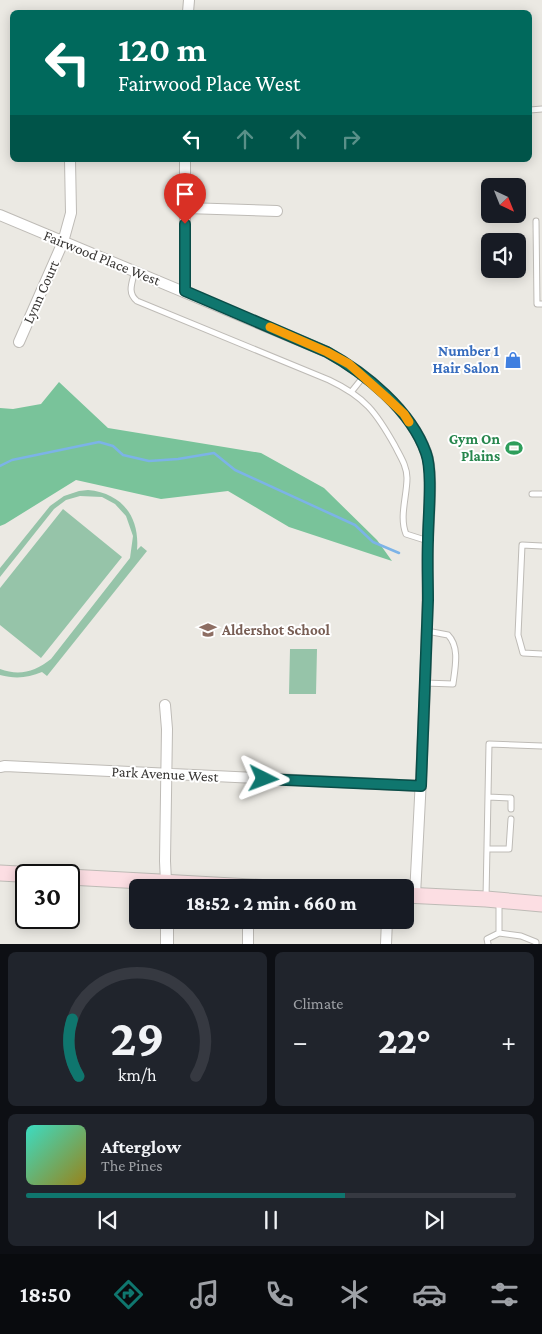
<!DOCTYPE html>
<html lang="en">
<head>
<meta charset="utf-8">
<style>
  body { margin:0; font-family:"Crimson Pro",serif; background:#20242c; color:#f1f3f6; height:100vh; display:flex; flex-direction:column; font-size:19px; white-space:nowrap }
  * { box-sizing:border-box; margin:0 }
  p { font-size:16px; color:#9ea1a6 }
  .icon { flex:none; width:28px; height:28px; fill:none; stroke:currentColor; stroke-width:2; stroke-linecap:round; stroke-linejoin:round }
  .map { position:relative; height:944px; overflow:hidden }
  .drawer { display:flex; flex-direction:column; gap:8px; padding:8px; background:#0d0f14; flex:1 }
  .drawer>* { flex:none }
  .top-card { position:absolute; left:10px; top:10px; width:522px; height:152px; border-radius:8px; box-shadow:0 2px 12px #0003; background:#00695c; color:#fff; overflow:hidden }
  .needle { width:32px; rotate:137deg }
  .controls { position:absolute; left:481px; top:178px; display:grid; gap:10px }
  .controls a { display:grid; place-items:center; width:45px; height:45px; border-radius:8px; background:#171b24; box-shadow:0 2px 12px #0003; font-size:25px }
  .speed { position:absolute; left:15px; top:864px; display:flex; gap:10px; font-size:25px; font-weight:700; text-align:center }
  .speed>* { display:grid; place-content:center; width:65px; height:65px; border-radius:50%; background:#171b24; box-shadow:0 2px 12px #0003; line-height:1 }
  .speed .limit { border:2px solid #111; border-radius:8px; background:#fff; color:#111 }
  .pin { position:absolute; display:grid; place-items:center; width:42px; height:42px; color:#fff; margin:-51px -21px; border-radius:50% 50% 50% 0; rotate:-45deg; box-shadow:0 0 5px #0007 }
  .pin .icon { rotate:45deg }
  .me { position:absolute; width:55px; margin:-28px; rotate:93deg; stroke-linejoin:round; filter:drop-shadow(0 0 4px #0008) }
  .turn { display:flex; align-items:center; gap:18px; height:105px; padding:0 25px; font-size:22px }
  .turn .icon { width:65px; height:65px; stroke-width:2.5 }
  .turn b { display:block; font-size:35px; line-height:42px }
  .lanes { display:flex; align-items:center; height:48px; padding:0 25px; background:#0003; justify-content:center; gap:25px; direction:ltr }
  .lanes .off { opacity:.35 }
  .big { font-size:38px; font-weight:800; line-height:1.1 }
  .drawer .card { flex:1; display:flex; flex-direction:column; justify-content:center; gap:8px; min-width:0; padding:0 18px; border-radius:8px; background:#20242c }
  .drawer .dial { align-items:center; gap:0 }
  .dial svg { height:130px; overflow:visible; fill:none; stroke:#363941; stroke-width:7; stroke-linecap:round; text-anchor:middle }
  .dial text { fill:#f1f3f6; stroke:none }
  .song { display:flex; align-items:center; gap:15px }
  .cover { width:60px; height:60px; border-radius:8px; background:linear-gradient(135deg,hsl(170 70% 55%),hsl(50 70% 35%)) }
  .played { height:5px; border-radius:2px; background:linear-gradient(90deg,#0f766e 65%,#363941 65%) }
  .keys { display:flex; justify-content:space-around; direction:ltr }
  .heat { display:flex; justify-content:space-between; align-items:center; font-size:28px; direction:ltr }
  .drawer .tiles { flex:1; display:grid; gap:8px; grid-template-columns:1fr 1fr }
  .card:last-child { grid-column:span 2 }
  .trip { position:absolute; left:129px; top:879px; width:285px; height:50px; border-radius:8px; background:#171b24; box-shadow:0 2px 12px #0003; font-weight:800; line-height:50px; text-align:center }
  .dock { display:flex; height:80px; justify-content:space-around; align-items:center; background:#090b0e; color:#9ea1a6 }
  .dock .icon { width:35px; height:35px }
  .dock .on { color:#0f766e }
  .dock b { font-size:22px; color:#f1f3f6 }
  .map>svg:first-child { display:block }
  .green { fill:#96c4a9 }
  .forest { fill:#79c39a }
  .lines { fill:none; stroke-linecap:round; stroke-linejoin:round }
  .stream { stroke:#7cb3e7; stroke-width:2.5 }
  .service-casing { stroke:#bebbb6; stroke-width:7 }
  .minor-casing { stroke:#bebbb6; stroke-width:12 }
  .tertiary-casing { stroke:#bebbb6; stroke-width:14 }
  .secondary-casing { stroke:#bebbb6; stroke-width:17 }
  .service { stroke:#fff; stroke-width:5 }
  .minor { stroke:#fff; stroke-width:10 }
  .tertiary { stroke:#fff; stroke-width:12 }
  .secondary { stroke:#fcdee3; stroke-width:15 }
  .route-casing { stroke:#0a4d48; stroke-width:12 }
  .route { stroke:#0f766e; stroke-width:9 }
  .slow { stroke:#f59e0b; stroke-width:9 }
  .labels { text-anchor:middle; stroke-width:4; stroke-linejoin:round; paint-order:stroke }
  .street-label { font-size:15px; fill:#383634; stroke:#fff }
  .shop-label { font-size:15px; font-weight:bold; fill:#366cbe; stroke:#fff; text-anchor:end }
  .leisure-label { font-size:15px; font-weight:bold; fill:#27864d; stroke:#fff; text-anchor:end }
  .education-label { font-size:15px; font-weight:bold; fill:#785e54; stroke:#fff; text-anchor:start }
</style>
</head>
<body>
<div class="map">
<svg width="542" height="944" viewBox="0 0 542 944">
  <rect width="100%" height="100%" fill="#ebe9e3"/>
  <!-- green -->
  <path class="green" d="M 88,490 C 122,493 140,517 137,550 L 141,546 L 147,551 L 47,676 L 42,672 C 28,678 15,679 0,675 L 0,669 C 19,676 35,672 51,659 L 130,558 L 133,536 L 126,516 L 115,504 L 102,497 L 80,496 L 66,500 L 54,509 L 0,577 L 0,568 L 50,506 L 64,496 L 79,491 Z
    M 63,509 L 122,557 L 41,658 L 0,625 L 0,588 Z
    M 290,649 L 317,649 L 316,694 L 289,694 Z"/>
  <!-- forest -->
  <path class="forest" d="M 59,382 L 108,428 L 261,453 L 324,488 L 377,540 L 392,561 L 289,527 L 228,491 L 161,499 L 76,480 L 5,524 L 0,526 L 0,408 L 13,409 L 41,404 Z"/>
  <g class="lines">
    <!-- stream -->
    <path class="stream" d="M 0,466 L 12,460 L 99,442 L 113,446 L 123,455 L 149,461 L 178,459 L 214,453 L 235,470 L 355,525 L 373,542 L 399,553"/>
    <!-- service casing -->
    <g class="service-casing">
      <path id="service" d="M 530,110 L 542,109
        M 536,221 L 537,304 L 542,304
        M 135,271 C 132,283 127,293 137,301 L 329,380 C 365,397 376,412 395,446 C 400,456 407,466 407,478 C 407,496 399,517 406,534 L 428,541
        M 352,391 L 364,376
        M 532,494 L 542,494
        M 542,546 L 522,545 L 518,635 L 523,653 L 542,654
        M 425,683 L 453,684 C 455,668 460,647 448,635 L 427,631
        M 488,797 L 511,798 L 511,809
        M 487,849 L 509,849 L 511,819
        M 486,898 L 489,744 L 542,746
        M 499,903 L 499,933 L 521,936 L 536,942 L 536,944
        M 488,944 L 487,939 L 499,933"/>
    </g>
    <!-- minor casing -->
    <g class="minor-casing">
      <path id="minor" d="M 188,12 L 189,0
        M 186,208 L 277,211
        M 0,215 L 327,352 C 366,373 410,410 426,452 C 434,473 428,520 428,543 C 428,661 421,778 415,895
        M 185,291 L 185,160
        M 19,342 L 63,242 L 71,213 L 70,160
        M 165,705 L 167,729 L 165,861 L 166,882
        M 0,767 L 5,766 L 421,786
        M 248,920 L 248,944
        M 386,944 L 387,920"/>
    </g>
    <!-- tertiary casing -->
    <g class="tertiary-casing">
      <path id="tertiary" d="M 167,920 L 167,944"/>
    </g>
    <!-- secondary casing -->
    <g class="secondary-casing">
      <path id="secondary" d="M 0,873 L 37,875
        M 69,877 L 271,888
        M 405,895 L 486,899 L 542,904"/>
    </g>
    <!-- service -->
    <use href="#service" class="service"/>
    <!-- minor -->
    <use href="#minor" class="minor"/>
    <!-- tertiary -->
    <use href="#tertiary" class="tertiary"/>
    <!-- secondary -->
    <use href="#secondary" class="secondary"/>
  </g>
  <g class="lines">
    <!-- route casing -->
    <g class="route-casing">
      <path id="route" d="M 185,224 L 185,291 L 327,352 C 365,373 411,410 426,453 C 433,472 428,518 428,540 C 427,560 428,580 428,600 C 426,662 423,724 421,786 L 264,779"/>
    </g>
    <!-- route -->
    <use href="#route" class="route"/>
    <!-- slow -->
    <path class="slow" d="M 270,327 L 327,352 L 349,364 L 386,397 L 404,414 L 409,422"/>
  </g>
  <!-- icons -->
  <defs>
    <g id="shop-bare" transform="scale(1.35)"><path d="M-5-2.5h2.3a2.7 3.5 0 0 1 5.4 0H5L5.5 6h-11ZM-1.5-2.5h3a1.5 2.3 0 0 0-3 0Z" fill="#3f7fe0" stroke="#fff" stroke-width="2.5" paint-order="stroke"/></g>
    <g id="stadium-bare" transform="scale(1.35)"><path d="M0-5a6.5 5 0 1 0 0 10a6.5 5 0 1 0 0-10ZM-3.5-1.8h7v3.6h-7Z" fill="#2e9e5b" stroke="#fff" stroke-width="2.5" paint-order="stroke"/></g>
    <g id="school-bare" transform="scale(1.35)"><path d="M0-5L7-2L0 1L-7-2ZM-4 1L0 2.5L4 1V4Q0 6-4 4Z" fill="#8d6e63" stroke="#fff" stroke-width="2.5" paint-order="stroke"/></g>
  </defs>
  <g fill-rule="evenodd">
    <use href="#shop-bare" x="513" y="360"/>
    <use href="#stadium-bare" x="514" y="448"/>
    <use href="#school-bare" x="208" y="630"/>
  </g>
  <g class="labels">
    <!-- street labels -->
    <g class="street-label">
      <text transform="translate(102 258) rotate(22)" y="5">Fairwood Place West</text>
      <text transform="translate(41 292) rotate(-66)" y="5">Lynn Court</text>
      <text transform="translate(165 774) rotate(3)" y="5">Park Avenue West</text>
    </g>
    <!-- shop labels -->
    <g class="shop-label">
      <text x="499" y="356">Number 1<tspan x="499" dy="17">Hair Salon</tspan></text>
    </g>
    <!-- leisure labels -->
    <g class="leisure-label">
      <text x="500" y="444">Gym On<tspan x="500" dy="17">Plains</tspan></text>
    </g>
    <!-- education labels -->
    <g class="education-label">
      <text x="222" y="635">Aldershot School</text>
    </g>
  </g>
</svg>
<div class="controls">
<a><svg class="needle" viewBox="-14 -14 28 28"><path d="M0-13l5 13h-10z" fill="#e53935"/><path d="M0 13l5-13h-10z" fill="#9ea1a6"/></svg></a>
<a><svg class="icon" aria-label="sound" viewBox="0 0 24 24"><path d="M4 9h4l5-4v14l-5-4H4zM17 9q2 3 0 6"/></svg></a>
</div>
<div class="speed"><div class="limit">30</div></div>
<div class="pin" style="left:185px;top:224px;background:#d93025"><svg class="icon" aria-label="arrive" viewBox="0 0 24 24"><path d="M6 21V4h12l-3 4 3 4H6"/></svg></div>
<svg class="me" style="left:264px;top:779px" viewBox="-20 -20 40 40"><path d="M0-17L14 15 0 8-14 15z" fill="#0f766e" stroke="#fff" stroke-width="4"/></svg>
<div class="trip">18:52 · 2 min · 660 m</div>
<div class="top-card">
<div class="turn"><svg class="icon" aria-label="left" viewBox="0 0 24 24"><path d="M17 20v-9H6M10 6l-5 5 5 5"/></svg><div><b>120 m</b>Fairwood Place West</div></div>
<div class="lanes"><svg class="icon" aria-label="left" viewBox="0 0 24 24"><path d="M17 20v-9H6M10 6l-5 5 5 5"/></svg><svg class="icon off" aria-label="ahead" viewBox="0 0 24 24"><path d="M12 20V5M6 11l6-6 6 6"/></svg><svg class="icon off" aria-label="ahead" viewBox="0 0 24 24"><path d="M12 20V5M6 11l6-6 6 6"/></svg><svg class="icon off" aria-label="right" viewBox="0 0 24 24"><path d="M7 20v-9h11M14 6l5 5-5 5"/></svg></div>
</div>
</div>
<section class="drawer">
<div class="tiles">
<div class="card dial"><svg viewBox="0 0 100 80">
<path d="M14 69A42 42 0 1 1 86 69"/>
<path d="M14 69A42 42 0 0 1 10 34" stroke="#0f766e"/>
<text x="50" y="56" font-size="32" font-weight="700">29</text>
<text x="50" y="72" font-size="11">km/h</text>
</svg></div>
<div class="card"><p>Climate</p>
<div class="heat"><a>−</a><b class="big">22°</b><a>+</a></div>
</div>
<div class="card">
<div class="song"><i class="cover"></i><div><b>Afterglow</b><p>The Pines</p></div></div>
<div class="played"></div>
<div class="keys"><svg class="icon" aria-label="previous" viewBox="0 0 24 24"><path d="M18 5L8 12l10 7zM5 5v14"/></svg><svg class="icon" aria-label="pause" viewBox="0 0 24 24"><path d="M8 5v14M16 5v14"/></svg><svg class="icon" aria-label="next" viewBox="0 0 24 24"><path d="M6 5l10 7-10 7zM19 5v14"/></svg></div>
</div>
</div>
</section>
<nav class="dock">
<b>18:50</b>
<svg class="icon on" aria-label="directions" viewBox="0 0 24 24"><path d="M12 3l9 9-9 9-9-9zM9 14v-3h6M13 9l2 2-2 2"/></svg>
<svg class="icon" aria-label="music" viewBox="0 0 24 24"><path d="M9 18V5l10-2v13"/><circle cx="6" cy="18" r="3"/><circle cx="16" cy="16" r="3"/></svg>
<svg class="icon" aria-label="phone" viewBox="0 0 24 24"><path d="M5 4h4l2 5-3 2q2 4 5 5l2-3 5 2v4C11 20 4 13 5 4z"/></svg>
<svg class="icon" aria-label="climate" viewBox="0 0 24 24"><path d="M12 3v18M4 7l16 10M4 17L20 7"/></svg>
<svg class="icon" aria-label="car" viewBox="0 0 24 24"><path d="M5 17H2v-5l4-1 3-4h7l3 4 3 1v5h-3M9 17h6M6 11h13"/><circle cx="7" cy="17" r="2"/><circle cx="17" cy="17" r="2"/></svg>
<svg class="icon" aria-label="filters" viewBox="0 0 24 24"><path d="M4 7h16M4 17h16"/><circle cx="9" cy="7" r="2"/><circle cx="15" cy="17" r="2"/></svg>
</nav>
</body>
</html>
